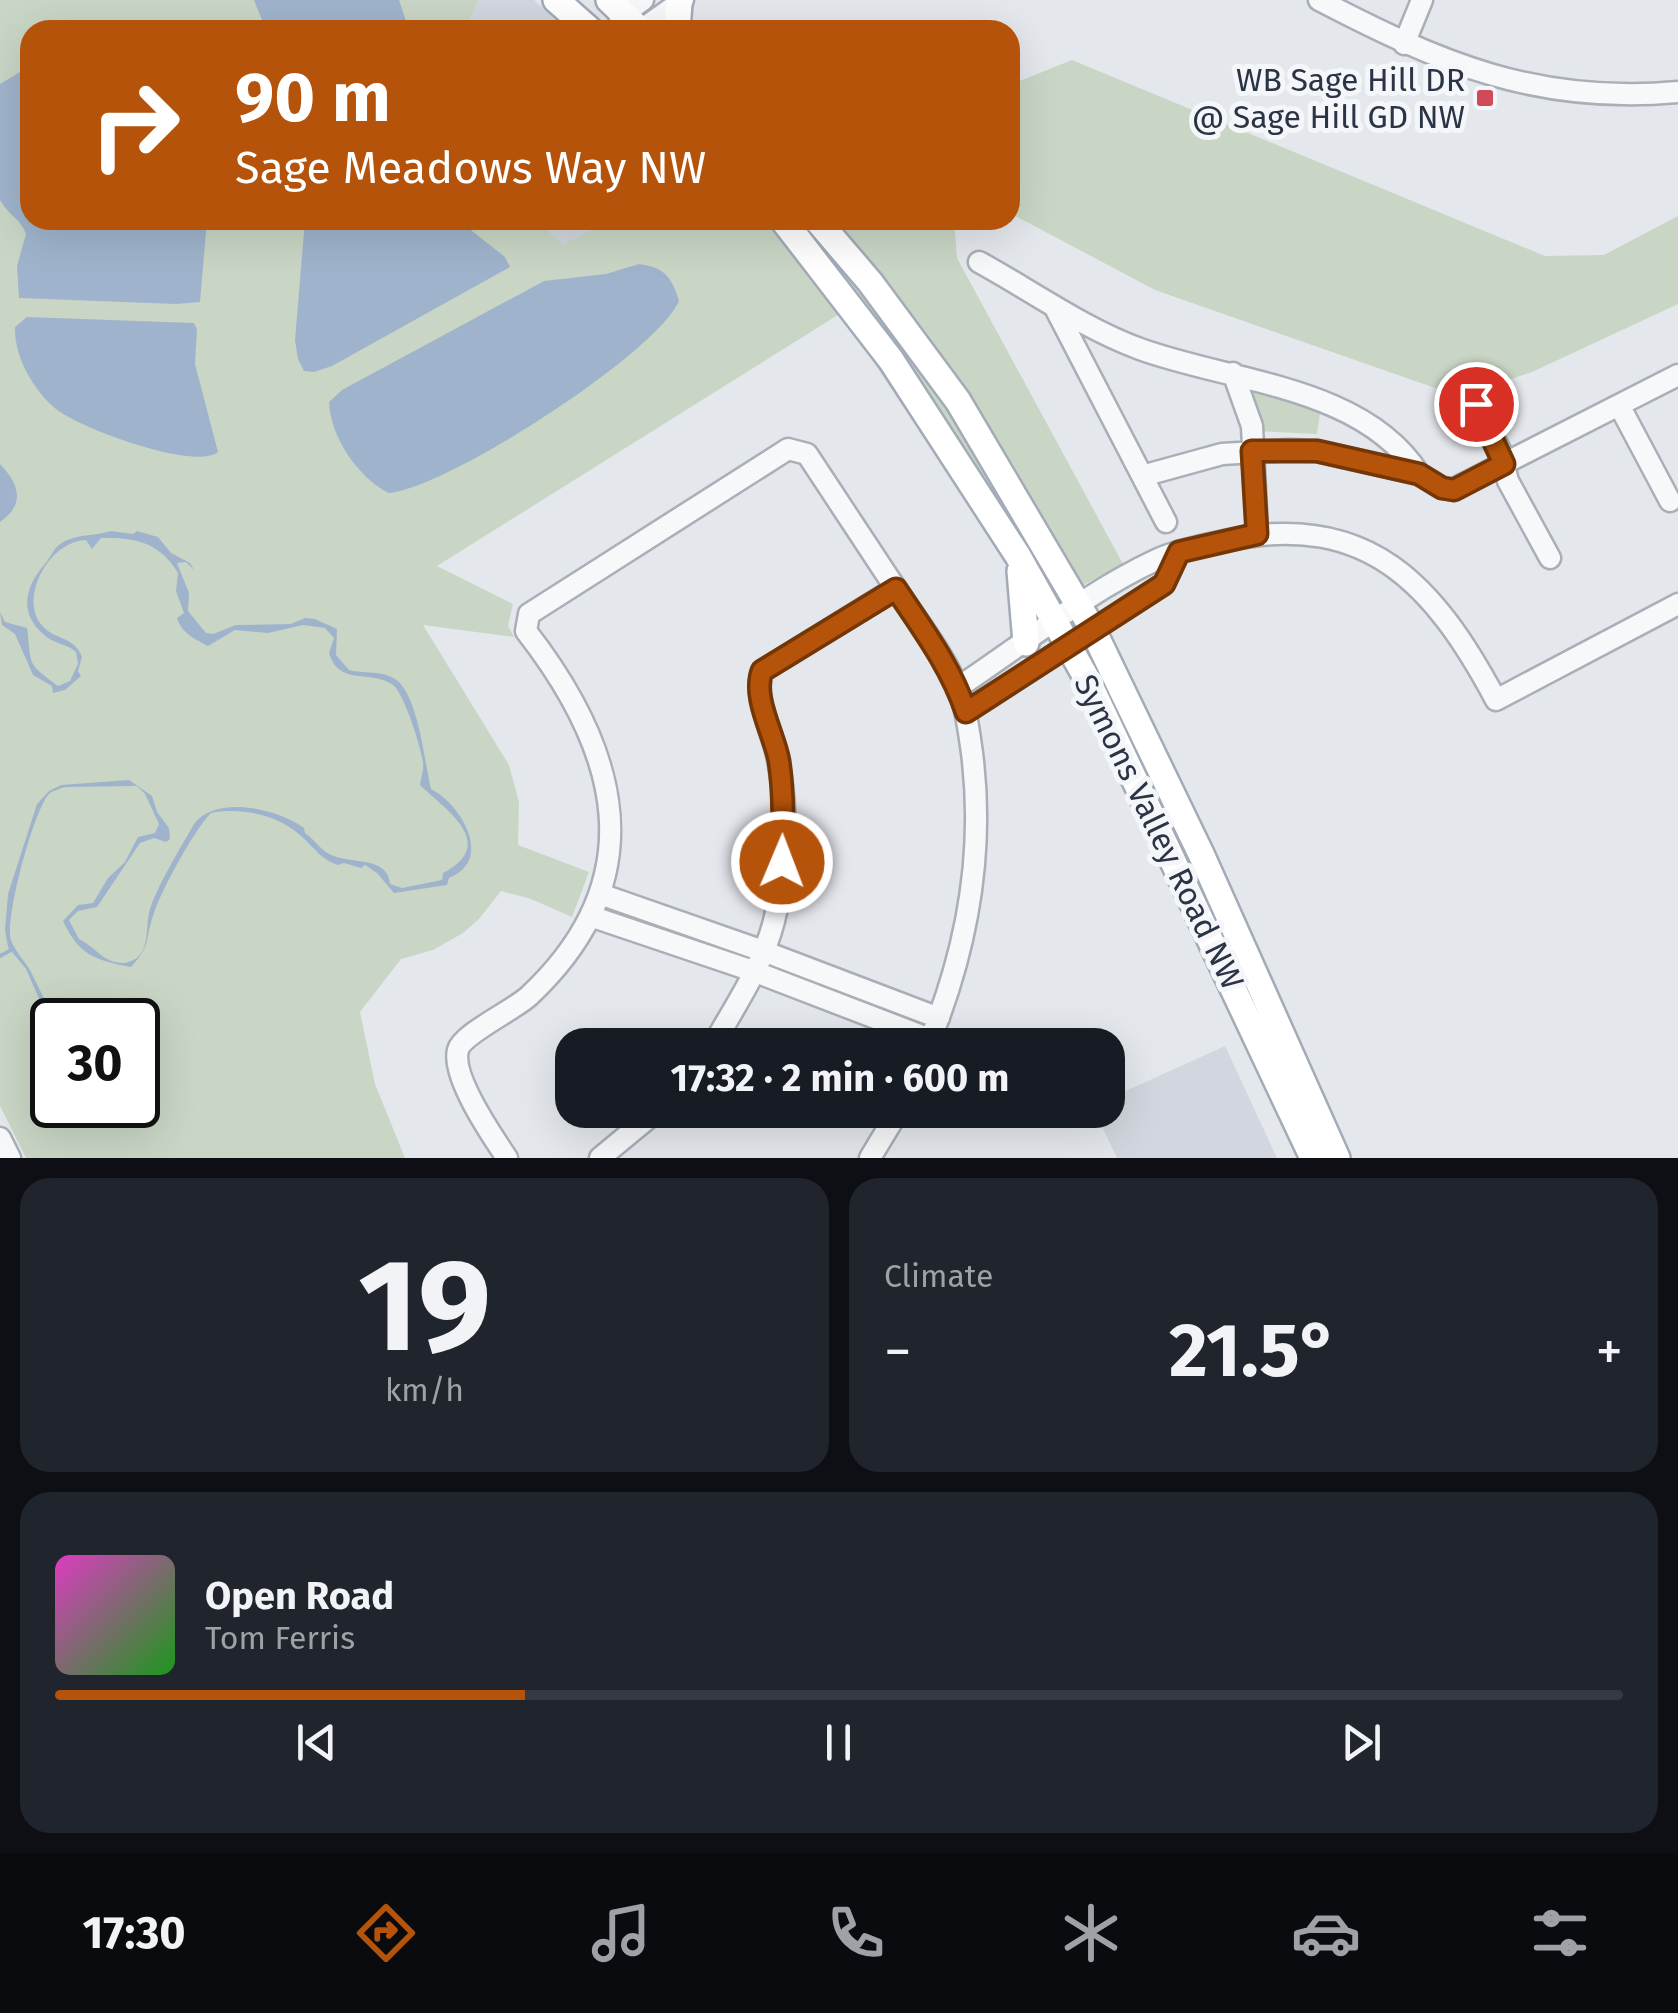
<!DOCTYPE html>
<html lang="en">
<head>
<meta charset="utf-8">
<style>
  body { margin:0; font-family:"Fira Sans",sans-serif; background:#20242c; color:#f1f3f6; height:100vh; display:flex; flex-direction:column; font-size:38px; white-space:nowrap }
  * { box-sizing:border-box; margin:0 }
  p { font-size:32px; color:#9ea1a6 }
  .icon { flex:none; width:55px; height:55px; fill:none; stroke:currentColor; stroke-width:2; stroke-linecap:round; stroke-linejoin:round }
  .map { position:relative; height:1158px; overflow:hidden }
  .panel { display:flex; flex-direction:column; gap:20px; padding:20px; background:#0d0f14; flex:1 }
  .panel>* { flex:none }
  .top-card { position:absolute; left:20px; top:20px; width:1000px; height:210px; border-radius:30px; box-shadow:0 10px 40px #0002; background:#b45309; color:#fff; overflow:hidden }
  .speed { position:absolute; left:30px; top:998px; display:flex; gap:20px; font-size:50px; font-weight:700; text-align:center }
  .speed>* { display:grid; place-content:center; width:130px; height:130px; border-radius:50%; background:#171b24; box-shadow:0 10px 40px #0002; line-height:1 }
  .speed .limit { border:5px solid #111; border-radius:15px; background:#fff; color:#111 }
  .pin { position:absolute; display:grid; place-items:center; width:85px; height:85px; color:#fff; margin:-42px; border:5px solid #fff; border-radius:50%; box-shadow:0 2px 10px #0007 }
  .me { position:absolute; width:110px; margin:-55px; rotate:1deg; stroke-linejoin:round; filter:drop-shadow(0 0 8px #0008) }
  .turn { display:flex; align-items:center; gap:35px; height:210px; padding:0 50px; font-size:45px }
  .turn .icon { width:130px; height:130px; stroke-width:2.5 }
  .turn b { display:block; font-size:70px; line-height:85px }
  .big { font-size:75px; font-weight:700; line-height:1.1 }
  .panel .widget { flex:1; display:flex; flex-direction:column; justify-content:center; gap:15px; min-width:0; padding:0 35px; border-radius:30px; background:#20242c }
  .panel .dial { align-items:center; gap:0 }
  .dial b { font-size:130px; line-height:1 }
  .song { display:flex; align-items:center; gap:30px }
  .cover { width:120px; height:120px; border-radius:15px; background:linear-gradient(135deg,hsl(310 70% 55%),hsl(120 70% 35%)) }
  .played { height:10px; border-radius:5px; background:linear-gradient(90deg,#b45309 30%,#363941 30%) }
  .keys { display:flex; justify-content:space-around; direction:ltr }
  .heat { display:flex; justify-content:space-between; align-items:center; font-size:55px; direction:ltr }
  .panel .tiles { flex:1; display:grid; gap:20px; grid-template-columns:1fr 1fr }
  .widget:last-child { grid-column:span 2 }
  .trip { position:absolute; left:555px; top:1028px; width:570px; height:100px; border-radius:30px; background:#171b24; box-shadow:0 10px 40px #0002; font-weight:700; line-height:100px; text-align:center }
  .tab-bar { display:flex; height:160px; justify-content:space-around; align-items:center; background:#090b0e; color:#9ea1a6 }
  .tab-bar .icon { width:70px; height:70px }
  .tab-bar .on { color:#b45309 }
  .tab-bar b { font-size:45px; color:#f1f3f6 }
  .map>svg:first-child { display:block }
  .built { fill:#d2d6de }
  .green { fill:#c9d6c5; fill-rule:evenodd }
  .water { fill:#9fb4cc }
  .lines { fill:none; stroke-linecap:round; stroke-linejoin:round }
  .stream { stroke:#9fb4cc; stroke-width:4 }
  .minor-casing { stroke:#a9aeb7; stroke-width:25 }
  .major-casing { stroke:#a3abb8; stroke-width:30 }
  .minor { stroke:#f7f8fa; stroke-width:20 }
  .major { stroke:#fff; stroke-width:25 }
  .route-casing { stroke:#753606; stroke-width:25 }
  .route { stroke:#b45309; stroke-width:18 }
  .poi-dot { fill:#d1495b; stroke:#f4f6f9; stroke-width:4 }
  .labels { text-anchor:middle; stroke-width:10; stroke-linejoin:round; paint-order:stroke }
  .poi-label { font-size:32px; fill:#2b3445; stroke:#f4f6f9; text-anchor:end }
  .street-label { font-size:32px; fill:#2b3445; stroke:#f4f6f9 }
</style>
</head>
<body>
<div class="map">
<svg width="1678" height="1158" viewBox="0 0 1678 1158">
  <rect width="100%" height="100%" fill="#e4e7ec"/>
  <!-- built -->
  <path class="built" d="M 479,0 L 534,0 L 566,30 L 464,30 Z
    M 536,220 L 611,220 L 563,244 Z
    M 1225,1046 L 1277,1158 L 1117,1158 L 1094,1110 L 1108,1110 L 1108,1099 Z"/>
  <!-- green -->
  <path class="green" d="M 0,0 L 479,0 L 464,30 L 30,30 L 30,220 L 536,220 L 563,244 L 611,220 L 766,220 L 841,310 L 833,220 L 954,220 L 957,258 L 1123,564 L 1019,619 L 1005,560 L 841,313 L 437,566 L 513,604 L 508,626 L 514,637 L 423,625 L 509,765 L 519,802 L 518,845 L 589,872 L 572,917 L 531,899 L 501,891 L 479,919 L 463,933 L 433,950 L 401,959 L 360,1012 L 375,1084 L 405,1158 L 26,1158 L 0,1106 ZM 52,1020 L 138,1020 L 138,1105 L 52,1105 Z
    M 1072,60 L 1545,256 L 1604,255 L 1678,216 L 1678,304 L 1532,372 L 1458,396 L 1155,290 L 1010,213 L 1010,85 Z
    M 1242,382 L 1320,413 L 1317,434 L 1257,431 Z"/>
  <!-- water -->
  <path class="water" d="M 254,0 L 399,0 L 409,30 L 266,30 Z
    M 30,66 L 30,220 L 207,220 L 200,302 L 176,304 L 19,298 L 17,266 L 26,234 C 21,219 7,214 0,200 L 0,84 Z
    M 305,220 L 458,220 L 505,257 L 510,267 L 332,366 L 314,372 L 304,371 L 298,359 L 295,340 Z
    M 639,264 C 664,267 672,277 679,301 C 656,354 447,488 389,493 C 358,478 330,436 329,402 L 342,390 L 544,281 L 606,274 Z
    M 27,317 L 194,323 L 197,329 L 195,364 L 218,452 C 195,471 79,428 56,409 C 33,390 14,356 15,327 Z
    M 0,464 C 19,484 26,504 0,522 Z
    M 111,531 L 133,534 L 137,531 L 158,537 L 171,553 L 190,563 L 194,570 L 186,562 L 177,563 L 189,593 L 188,611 L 206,633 L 213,634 L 236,625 L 291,624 L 305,618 L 315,619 L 337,629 L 336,655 L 349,670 C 364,674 381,670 395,679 C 418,693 425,764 431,789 C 460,803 495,860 449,878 L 447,885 L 394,893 L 377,873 L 365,865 L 361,868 L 344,863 L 338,865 C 320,859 315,848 302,837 C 279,815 242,807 211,813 C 194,830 161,891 154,913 C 144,941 152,944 131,967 C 94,960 79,955 63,921 L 78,905 L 93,903 L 108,878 L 125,862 L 138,837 L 155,833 L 159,824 L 145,794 L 137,786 L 65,787 C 62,788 53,791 50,793 C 35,805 4,920 11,940 C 15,952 26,962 31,972 C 38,987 47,1004 55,1020 L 52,1020 L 52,1028 L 26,969 L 8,947 L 5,930 L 8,894 L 37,804 L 49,791 L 61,785 L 129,780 L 152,796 L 157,812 L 169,828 L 170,839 L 166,842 L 154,838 L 140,843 L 97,907 L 78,911 L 69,920 L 79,939 C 95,946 103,964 125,963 C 129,962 135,960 139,956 C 149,945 146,925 149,913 C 155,889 181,847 194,824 C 216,794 279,809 304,828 L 305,833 C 313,838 320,849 329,854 C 350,865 388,855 390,884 L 402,888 L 442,880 L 443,873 C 500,843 444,809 420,785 C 421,777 424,770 423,762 C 421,748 404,693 393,685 C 371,669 339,687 329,653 L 334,638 L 325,628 L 303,625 L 268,633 L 235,630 L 208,646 C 195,639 181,633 177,618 L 184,613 L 176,591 L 178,573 C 160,542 134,537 101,538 L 92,549 L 86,540 C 50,541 20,595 40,623 C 53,641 74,635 82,657 L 78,671 L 81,676 L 65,690 L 53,693 L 52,686 L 33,675 L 15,634 L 2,625 L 0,612 L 5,622 L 27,628 C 32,667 26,662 58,686 L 70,681 L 78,664 L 76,652 C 66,643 53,644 43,634 C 18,612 26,586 44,565 C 52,556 53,547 65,541 C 80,534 95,536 111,531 Z"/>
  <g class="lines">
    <!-- stream -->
    <path class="stream" d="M 0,956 L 13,949"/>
    <!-- minor casing -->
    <g class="minor-casing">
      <path id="minor" d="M 1319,0 C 1440,63 1538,105 1678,92
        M 616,30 L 624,14 L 643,0
        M 641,30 L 683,0
        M 1404,44 L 1422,0
        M 979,262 C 1032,291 1083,328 1140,349 C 1230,382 1363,386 1419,474
        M 1054,306 L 1166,522
        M 1233,373 L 1252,426 L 1257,534
        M 1476,404 L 1500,450 L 1508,481 L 1550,558
        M 1619,405 L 1670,501
        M 1142,476 L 1222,454 L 1289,450 L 1317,451 L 1419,474 L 1442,488 L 1454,489 L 1678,375
        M 957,688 C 1021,646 1087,592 1156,560 C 1178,550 1205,545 1229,540 C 1369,511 1435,586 1496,700 L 1678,604
        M 966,712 L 1164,584 L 1179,552
        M 600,894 L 763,951 L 939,1018
        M 590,916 L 753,971 L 930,1039
        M 713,1045 C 735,1006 763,965 774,921 C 787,871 788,810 778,760 C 773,732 753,698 762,671 L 895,589
        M 0,1138 L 10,1158
        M 507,1158 C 492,1136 451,1076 458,1050 C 462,1034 514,1010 529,996 C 654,879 620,752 526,631 L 529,614 L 788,449 L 807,454 C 837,499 866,544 896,589 C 918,622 945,656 960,693 C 967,712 969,733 972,753 C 985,855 967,951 928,1045
        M 600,1158 L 658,1110
        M 870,1158 L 899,1110"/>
    </g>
    <!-- major casing -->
    <g class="major-casing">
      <path id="major" d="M 556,0 L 590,30
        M 609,0 L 640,30
        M 677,30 L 679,3
        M 783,220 L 891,360 L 1018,556 L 1087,679 L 1313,1158
        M 817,220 L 870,282 L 958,401 L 1092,628 L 1202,856 L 1337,1158
        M 1020,571 L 1026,643"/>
    </g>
    <!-- minor -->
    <use href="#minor" class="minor"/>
    <!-- major -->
    <use href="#major" class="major"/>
  </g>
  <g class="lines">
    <!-- route casing -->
    <g class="route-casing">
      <path id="route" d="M 782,862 C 783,829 784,794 779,761 C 774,733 752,698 762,671 L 896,589 C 922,628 951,667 966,712 L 1164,584 L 1179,552 L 1257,534 L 1252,451 L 1317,451 L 1419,474 L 1442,488 L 1454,490 L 1504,464 L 1476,404"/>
    </g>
    <!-- route -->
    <use href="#route" class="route"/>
  </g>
  <!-- markers -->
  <rect class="poi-dot" x="1475" y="88" width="20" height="20" rx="5"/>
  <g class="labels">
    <!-- poi labels -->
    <g class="poi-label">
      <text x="1465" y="91">WB Sage Hill DR<tspan x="1465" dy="37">@ Sage Hill GD NW</tspan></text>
    </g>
    <!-- street labels -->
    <g class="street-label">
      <text transform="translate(1159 832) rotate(64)" y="11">Symons Valley Road NW</text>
    </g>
  </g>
</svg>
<div class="speed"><div class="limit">30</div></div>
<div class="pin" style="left:1476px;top:404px;background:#d93025"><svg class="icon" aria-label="arrive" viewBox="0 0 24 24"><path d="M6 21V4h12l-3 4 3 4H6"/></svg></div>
<svg class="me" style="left:782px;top:862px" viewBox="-20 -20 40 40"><circle r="17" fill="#b45309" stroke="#fff" stroke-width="3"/><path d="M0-11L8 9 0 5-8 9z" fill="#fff"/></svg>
<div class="trip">17:32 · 2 min · 600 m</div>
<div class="top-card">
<div class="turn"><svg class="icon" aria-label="right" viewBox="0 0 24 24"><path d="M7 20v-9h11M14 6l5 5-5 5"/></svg><div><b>90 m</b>Sage Meadows Way NW</div></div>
</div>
</div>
<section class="panel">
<div class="tiles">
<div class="widget dial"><b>19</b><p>km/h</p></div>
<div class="widget"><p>Climate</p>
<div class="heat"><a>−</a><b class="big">21.5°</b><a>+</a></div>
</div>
<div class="widget">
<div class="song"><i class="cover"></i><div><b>Open Road</b><p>Tom Ferris</p></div></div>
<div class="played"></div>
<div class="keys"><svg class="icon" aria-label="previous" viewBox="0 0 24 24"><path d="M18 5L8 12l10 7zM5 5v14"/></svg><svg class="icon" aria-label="pause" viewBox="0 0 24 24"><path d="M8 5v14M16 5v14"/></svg><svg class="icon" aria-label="next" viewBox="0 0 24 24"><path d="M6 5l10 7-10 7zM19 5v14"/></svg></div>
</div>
</div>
</section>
<nav class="tab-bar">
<b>17:30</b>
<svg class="icon on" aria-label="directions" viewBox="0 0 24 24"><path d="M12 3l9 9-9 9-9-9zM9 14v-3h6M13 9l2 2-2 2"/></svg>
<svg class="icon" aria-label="music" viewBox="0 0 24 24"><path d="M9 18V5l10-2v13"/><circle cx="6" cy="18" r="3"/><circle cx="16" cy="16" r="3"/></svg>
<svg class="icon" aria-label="phone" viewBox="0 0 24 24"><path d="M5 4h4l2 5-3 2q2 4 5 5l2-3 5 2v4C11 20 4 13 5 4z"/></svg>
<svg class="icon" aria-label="climate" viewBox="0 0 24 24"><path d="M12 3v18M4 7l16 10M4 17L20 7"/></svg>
<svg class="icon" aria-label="car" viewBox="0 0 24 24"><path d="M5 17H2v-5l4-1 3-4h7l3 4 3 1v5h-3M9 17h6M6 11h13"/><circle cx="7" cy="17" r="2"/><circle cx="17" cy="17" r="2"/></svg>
<svg class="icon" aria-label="filters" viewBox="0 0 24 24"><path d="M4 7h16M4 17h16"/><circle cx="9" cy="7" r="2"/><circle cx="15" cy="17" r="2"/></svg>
</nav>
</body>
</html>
